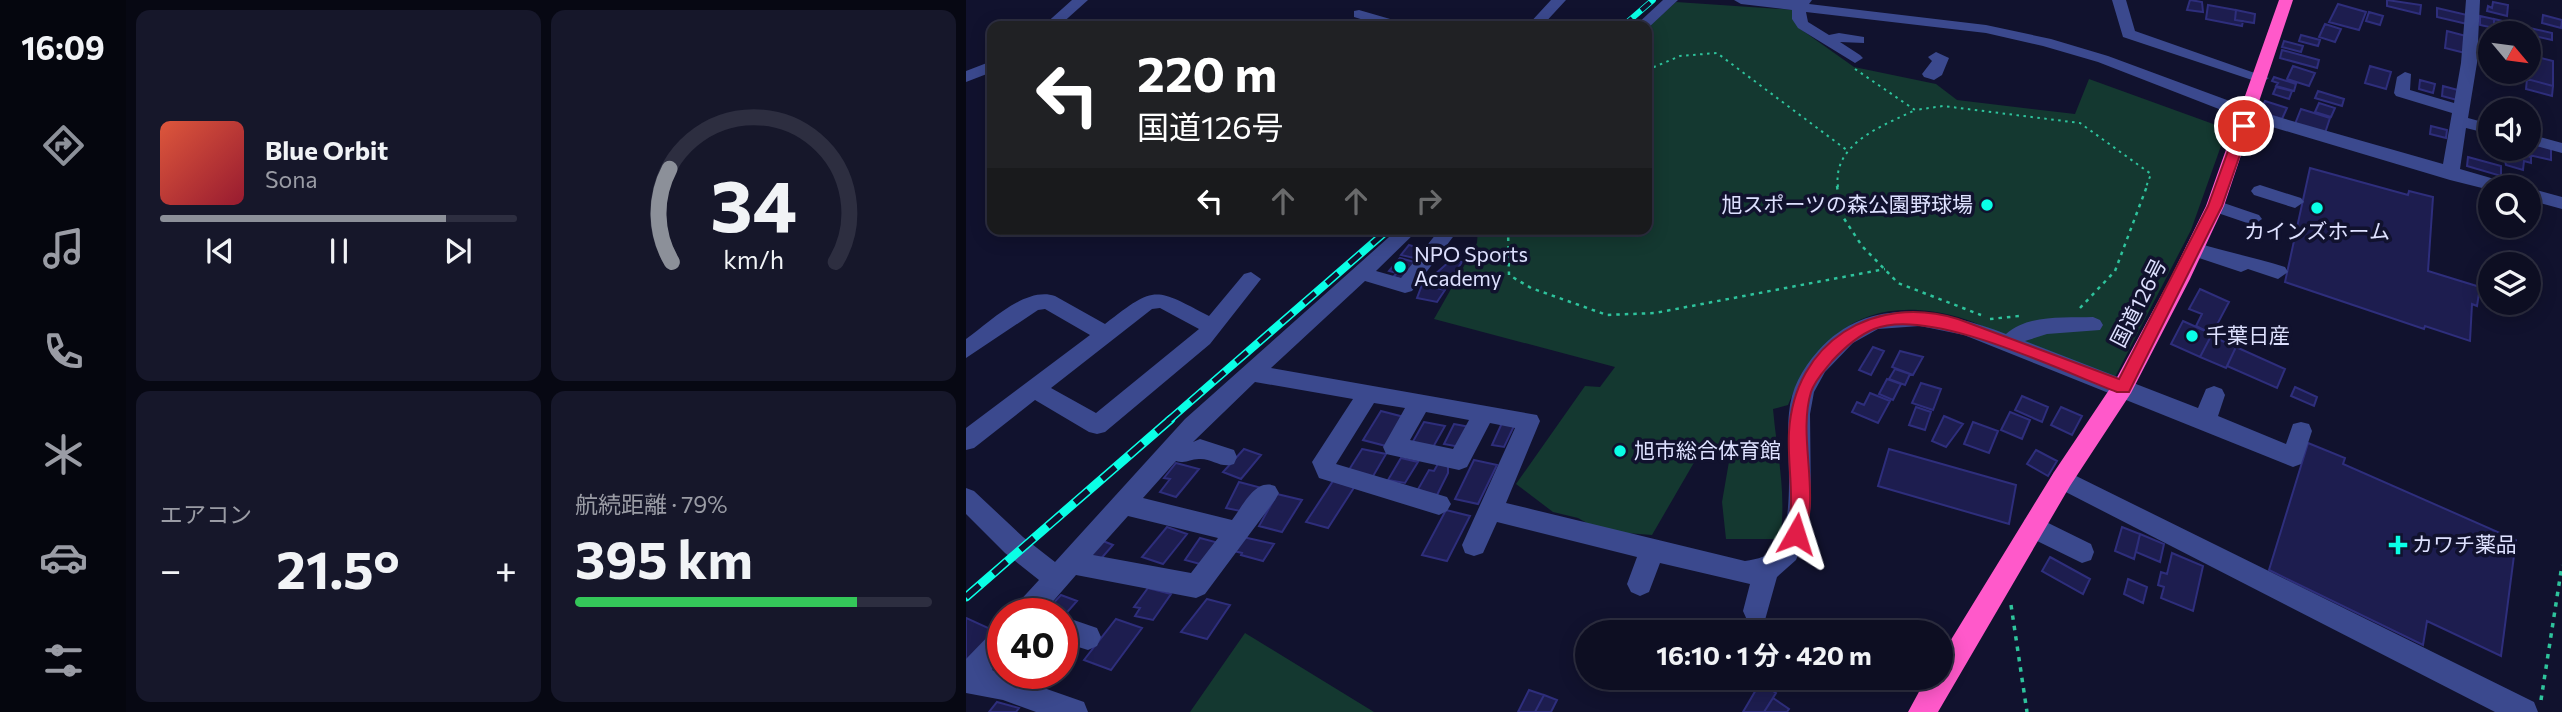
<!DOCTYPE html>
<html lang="ja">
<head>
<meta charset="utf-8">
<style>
  body { margin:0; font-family:Commissioner,"Noto Sans JP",sans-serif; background:#16172a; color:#f1f3f6; height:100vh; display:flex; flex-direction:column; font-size:26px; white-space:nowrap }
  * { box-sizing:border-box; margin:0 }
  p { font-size:23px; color:#9a9ca5 }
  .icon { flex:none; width:38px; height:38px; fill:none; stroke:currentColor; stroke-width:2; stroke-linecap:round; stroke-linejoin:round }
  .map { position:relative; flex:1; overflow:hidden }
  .side { display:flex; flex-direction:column; gap:10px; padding:10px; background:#070813; width:840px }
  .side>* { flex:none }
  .guide { position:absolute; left:21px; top:21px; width:665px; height:214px; border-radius:14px; box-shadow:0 4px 18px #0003,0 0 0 2px #2d2e40; background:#202124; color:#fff; overflow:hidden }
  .needle { width:46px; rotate:119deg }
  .buttons { position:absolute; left:1512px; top:21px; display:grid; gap:14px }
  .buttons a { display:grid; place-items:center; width:63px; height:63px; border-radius:50%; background:#0d0e22; box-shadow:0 4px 18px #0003,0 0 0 2px #2d2e40; font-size:35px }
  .speed { position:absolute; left:21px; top:598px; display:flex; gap:14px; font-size:35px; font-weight:700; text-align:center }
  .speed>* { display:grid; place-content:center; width:91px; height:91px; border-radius:50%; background:#0d0e22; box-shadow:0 4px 18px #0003,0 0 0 2px #2d2e40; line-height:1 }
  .speed .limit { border:10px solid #d22; background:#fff; color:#111 }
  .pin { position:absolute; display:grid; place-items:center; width:60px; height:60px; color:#fff; margin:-30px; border:4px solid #fff; border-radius:50%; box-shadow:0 2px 7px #0007 }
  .me { position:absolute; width:77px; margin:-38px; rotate:6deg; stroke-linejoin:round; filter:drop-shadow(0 0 5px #0008) }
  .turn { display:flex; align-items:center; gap:24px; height:147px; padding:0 35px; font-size:32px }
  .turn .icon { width:91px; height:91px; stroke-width:2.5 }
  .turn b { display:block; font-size:49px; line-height:60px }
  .lanes { display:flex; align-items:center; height:66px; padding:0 35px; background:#0003; justify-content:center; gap:35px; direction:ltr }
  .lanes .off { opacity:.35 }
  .big { font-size:52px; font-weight:700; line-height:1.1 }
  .side .widget { flex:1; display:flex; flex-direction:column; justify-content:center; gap:10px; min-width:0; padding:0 24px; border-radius:14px; background:#16172a }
  .side .dial { align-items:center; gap:0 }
  .dial svg { height:182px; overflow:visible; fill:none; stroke:#2d2e40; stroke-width:7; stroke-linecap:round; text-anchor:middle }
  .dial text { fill:#f1f3f6; stroke:none }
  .song { display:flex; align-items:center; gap:21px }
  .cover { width:84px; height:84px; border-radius:10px; background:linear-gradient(135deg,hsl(10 70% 55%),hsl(350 70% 35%)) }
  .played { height:7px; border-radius:4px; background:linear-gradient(90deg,#8c9099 80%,#2d2e40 80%) }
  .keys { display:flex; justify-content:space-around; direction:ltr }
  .heat { display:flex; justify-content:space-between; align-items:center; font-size:38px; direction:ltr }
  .charge { height:10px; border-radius:5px; background:linear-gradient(90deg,#34c759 79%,#2d2e40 0) }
  .side .tiles { flex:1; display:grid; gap:10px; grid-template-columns:repeat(2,1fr) }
  .trip { position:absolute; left:609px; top:620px; width:378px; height:70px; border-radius:35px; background:#0d0e22; box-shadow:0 4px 18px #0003,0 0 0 2px #2d2e40; font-weight:700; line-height:70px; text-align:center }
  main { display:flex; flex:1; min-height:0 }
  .dock { display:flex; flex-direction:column; width:126px; justify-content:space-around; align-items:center; background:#05060e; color:#9a9ca5 }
  .dock .icon { width:49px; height:49px }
  .dock .selected { color:#8c9099 }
  .dock b { font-size:32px; color:#f1f3f6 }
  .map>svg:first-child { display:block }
  .green { fill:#143830 }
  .building { fill:#1d1d4f; stroke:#2e2e7c; stroke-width:2 }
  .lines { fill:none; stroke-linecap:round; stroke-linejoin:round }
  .path-far2 { stroke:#2ec39c; stroke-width:2; stroke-dasharray:2.5 4.5; stroke-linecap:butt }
  .path-far1 { stroke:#2ec39c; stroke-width:2.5; stroke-dasharray:3.5 5; stroke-linecap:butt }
  .path { stroke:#2ec39c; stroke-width:3.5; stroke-dasharray:4.5 6; stroke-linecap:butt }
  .minor { fill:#3b498e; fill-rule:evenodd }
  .highway { fill:#ff59ca; fill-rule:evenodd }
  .rail-far2-casing { stroke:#0affe6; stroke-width:6 }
  .rail-far1-casing { stroke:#0affe6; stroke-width:8 }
  .rail-casing { stroke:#0affe6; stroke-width:9 }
  .rail-far2 { stroke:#11122e; stroke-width:4.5; stroke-dasharray:12; stroke-linecap:butt }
  .rail-far1 { stroke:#11122e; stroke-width:5; stroke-dasharray:15; stroke-linecap:butt }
  .rail { stroke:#11122e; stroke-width:6; stroke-dasharray:18; stroke-linecap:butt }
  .route { fill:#e11d48; stroke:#92132f; stroke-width:2 }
  .poi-dot { fill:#0affe6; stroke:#11122e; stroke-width:2.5 }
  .labels { text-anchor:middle; stroke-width:7; stroke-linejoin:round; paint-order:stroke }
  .poi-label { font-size:21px; fill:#dee1ff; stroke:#11122e; text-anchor:start }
  .street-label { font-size:21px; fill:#dee1ff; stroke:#11122e }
</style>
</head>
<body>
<main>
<nav class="dock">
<b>16:09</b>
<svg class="icon selected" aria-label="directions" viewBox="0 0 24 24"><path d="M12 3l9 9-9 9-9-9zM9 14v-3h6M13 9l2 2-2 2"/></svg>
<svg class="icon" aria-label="music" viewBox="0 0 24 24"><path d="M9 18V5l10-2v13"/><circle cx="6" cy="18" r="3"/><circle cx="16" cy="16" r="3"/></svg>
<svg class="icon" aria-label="phone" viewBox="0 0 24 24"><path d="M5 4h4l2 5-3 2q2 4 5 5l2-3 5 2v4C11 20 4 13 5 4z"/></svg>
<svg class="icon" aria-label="climate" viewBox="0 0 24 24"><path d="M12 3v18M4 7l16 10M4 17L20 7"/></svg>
<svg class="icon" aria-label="car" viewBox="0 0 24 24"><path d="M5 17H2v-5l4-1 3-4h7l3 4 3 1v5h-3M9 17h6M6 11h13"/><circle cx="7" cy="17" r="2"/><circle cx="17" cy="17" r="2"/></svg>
<svg class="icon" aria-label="filters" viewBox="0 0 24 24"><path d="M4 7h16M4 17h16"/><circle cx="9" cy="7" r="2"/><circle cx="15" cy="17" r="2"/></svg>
</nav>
<section class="side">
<div class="tiles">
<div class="widget">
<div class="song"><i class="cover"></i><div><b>Blue Orbit</b><p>Sona</p></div></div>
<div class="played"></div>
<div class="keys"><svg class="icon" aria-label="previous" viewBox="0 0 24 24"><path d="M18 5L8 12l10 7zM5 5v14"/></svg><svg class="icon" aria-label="pause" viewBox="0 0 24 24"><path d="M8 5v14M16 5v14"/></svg><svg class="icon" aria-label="next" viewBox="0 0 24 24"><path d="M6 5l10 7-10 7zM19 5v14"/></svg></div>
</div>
<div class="widget dial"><svg viewBox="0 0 100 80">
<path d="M14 69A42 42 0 1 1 86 69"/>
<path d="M14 69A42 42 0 0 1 13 28" stroke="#8c9099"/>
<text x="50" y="56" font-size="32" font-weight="700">34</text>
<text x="50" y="72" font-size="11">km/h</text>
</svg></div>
<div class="widget"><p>エアコン</p>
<div class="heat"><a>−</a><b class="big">21.5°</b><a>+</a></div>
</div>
<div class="widget"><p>航続距離 · 79%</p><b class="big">395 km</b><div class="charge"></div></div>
</div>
</section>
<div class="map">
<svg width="1596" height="712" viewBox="0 0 1596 712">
  <rect width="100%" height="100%" fill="#11122e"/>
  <!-- green -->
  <path class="green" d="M 710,2 L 829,10 L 833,28 L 888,67 L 970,84 L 991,100 L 1109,114 L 1123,79 L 1261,129 L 1225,230 L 1148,379 C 1116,367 1084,355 1052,342 C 1033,334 1013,323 992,317 C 908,294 854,327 822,405 L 807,409 C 811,454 821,494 814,539 L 760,539 L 756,502 L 765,450 L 747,453 L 737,447 L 686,535 L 635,531 L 612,518 L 587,512 L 550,484 L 619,386 L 634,387 L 649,367 L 468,319 L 511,243 L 512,229 L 681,229 L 681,28 Z
    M 279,633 L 408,712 L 224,712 Z"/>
  <!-- building -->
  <path class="building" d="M 1224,0 L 1236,2 L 1237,12 L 1221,10 Z
    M 1421,0 L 1455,5 L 1454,14 L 1421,6 Z
    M 1527,2 L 1542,5 L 1541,16 L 1521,11 L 1522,6 L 1526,8 Z
    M 1372,4 L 1400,12 L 1393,30 L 1363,22 Z
    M 1242,5 L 1270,10 L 1269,20 L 1277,21 L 1276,26 L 1240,19 Z
    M 1471,8 L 1501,15 L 1501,24 L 1471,17 Z
    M 1270,10 L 1289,14 L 1288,23 L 1269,20 Z
    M 1403,12 L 1417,16 L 1414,25 L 1400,21 Z
    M 1577,15 L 1596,20 L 1595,28 L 1576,23 Z
    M 1514,16 L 1528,19 L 1528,28 L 1514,25 Z
    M 1528,19 L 1546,23 L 1546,27 L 1540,26 L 1540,31 L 1528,28 Z
    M 1359,24 L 1375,29 L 1369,42 L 1353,37 Z
    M 1555,26 L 1586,33 L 1586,40 L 1555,33 Z
    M 1481,31 L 1500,36 L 1499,53 L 1479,48 Z
    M 1335,35 L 1354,40 L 1352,46 L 1333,41 Z
    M 1318,41 L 1337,46 L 1335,52 L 1316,47 Z
    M 1316,50 L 1353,60 L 1351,68 L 1314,58 Z
    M 1563,55 L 1587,61 L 1587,86 L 1561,79 Z
    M 1327,66 L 1349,73 L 1343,86 L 1321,79 Z
    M 1404,66 L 1425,72 L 1420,89 L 1399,83 Z
    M 1308,77 L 1330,84 L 1328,91 L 1310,86 L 1312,83 L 1306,81 Z
    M 1561,79 L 1587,86 L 1586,96 L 1560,89 Z
    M 1454,80 L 1469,84 L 1467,93 L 1453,89 Z
    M 1477,86 L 1492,90 L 1491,100 L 1476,96 Z
    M 1310,87 L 1326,91 L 1323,99 L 1307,94 Z
    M 1352,91 L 1378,99 L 1376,106 L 1349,98 Z
    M 1299,101 L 1321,108 L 1316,119 L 1294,112 Z
    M 1353,103 L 1369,108 L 1365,117 L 1349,112 Z
    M 1335,109 L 1364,118 L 1359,133 L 1329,124 Z
    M 1465,126 L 1481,130 L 1480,138 L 1464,134 Z
    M 1563,143 L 1585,148 L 1585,160 L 1563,155 Z
    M 1536,149 L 1565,157 L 1565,163 L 1558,161 L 1557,170 L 1540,165 Z
    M 1502,157 L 1535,166 L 1535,176 L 1501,166 Z
    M 1344,168 L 1442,195 L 1443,191 L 1467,197 L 1462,271 L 1514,287 L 1511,306 L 1506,304 L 1504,341 L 1459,326 L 1458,329 L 1319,282 Z
    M 443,245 L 460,250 L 452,259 L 435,255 Z
    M 434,258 L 452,263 L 438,280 L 427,277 L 431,273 L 423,271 Z
    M 485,260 L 496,262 L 484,280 L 467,276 Z
    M 456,285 L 479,290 L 471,302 L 451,298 Z
    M 1234,289 L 1263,302 L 1246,334 L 1230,326 L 1236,314 L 1223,309 Z
    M 1217,321 L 1246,334 L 1234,357 L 1205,344 Z
    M 1245,336 L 1270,347 L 1260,368 L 1234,357 Z
    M 907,347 L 918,351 L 905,375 L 893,370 Z
    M 1270,347 L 1319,369 L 1311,388 L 1261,366 Z
    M 934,351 L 957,357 L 947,375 L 926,367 Z
    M 929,369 L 944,374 L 939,385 L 923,379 Z
    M 921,379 L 935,384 L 927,400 L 913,394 Z
    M 955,383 L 975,389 L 967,410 L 946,403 Z
    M 1329,387 L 1351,397 L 1348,406 L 1325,396 Z
    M 904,393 L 924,401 L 912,423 L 886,412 L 891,402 L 898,405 Z
    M 1056,396 L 1082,407 L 1076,422 L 1049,410 Z
    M 950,407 L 965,412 L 959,430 L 943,425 Z
    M 1095,407 L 1116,416 L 1106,435 L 1085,425 Z
    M 415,411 L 438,417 L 420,446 L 397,440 Z
    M 1044,412 L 1064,420 L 1056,439 L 1035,430 Z
    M 978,416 L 997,424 L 980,447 L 966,441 Z
    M 458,422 L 479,426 L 466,449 L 445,445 Z
    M 1007,422 L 1032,431 L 1023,453 L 998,444 Z
    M 536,423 L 548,426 L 538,447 L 526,445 Z
    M 488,424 L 504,427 L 494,447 L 478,444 Z
    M 1342,443 L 1379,458 L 1377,464 L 1550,540 L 1535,656 L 1461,621 L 1457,645 L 1303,570 Z
    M 278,449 L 295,455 L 275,479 L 257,472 Z
    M 396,449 L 420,454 L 406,478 L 381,473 Z
    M 923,449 L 1050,485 L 1043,524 L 912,486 Z
    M 1070,450 L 1091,461 L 1082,476 L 1061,464 Z
    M 435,458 L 452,462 L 439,483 L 422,480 Z
    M 508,460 L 531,465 L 512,504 L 489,499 Z
    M 473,462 L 482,464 L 482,473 L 471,495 L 451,491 L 463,470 L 468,471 Z
    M 210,463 L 233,469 L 210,497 L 194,492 L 204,479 L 198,478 Z
    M 369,478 L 391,483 L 362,528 L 340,522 Z
    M 273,482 L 296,488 L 279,512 L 260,508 Z
    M 311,494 L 336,500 L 316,532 L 293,526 Z
    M 480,510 L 504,516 L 481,561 L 456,555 Z
    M 201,527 L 221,534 L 197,564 L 176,557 Z
    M 1156,527 L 1174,534 L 1168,559 L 1149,551 Z
    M 1174,534 L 1198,544 L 1194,562 L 1170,552 Z
    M 277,537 L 308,544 L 297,561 L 275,555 L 276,553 L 268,551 Z
    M 234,538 L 253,543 L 238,565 L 219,560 Z
    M 137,541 L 147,545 L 133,561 L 123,556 Z
    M 1206,553 L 1237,566 L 1227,611 L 1195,598 L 1198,587 L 1192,585 L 1195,572 L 1201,574 Z
    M 1084,557 L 1124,579 L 1117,594 L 1076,571 Z
    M 1162,579 L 1181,587 L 1177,603 L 1158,594 Z
    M 182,588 L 205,594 L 187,620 L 169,616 L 174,608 L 168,607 Z
    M 95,595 L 111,601 L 96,618 L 96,614 L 78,613 Z
    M 241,599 L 264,605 L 241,639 L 215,632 Z
    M 0,618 L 31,632 L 0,665 Z
    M 150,619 L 176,628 L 145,670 L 118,660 Z
    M 794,683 L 810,693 L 798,712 L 777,712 Z
    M 563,690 L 578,695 L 569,712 L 552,712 Z
    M 578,695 L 591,700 L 585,712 L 569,712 Z
    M 807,698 L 823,709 L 821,712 L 798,712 Z
    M 31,702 L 53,708 L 50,712 L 23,712 Z"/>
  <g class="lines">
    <!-- path-far2 -->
    <path class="path-far2" d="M 889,69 L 949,110 L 977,106 L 1114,123 L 1185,174 L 1180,187
      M 681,70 L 714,56 L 751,53 L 882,151
      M 872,187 C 866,143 917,126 949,110"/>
    <!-- path-far1 -->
    <path class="path-far1" d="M 871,186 L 875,214 L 896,246 L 932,283 L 1015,315
      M 542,229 L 543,275 L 565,288 L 641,315 L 689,313 L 919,269
      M 1114,308 L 1149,271 L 1181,186
      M 1024,319 L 1053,316"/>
    <!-- path -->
    <path class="path" d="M 1045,605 L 1061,712
      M 1575,700 L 1596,565"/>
    <!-- minor -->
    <path class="minor" d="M 106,0 L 122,0 L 93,26 L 77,26 Z
      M 585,0 L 600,0 L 576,26 L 561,26 Z
      M 697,0 L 712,0 L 681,29 L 681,26 L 669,26 Z
      M 768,0 L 846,0 L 843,4 L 1020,25 L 1085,39 L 1142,56 L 1288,110 L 1477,164 L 1486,113 L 1430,96 L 1428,93 L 1431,77 L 1439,72 L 1445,74 L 1444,90 L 1488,103 L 1495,63 L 1500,0 L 1514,0 L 1511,63 L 1502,118 L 1524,124 L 1524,134 L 1500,128 L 1494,169 L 1542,183 L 1545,187 L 1524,190 L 1484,180 L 1276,118 L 1132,62 L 1077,46 L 1020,33 L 840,12 L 842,22 L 863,35 L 873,33 L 898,37 L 898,43 L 874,42 L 894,55 L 897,58 L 889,63 L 832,28 L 826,19 L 826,10 L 775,4 Z
      M 1146,0 L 1160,0 L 1169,31 L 1303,78 L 1295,83 L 1157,37 Z
      M 393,10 L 438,23 L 440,26 L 418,26 L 388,17 L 388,11 Z
      M 970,52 L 983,58 L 976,75 L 968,80 L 958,77 L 956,74 L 966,61 L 962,57 Z
      M 26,61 L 26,72 L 0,82 L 0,71 Z
      M 1563,134 L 1596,143 L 1596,153 L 1563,144 Z
      M 1294,185 L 1335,198 L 1338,202 L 1329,208 L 1288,195 L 1285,191 L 1288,187 Z
      M 1563,188 L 1596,197 L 1596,209 L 1563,200 Z
      M 1249,200 L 1293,215 L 1296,219 L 1287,225 L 1243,210 L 1240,206 Z
      M 432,229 L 453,229 L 410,271 L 435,278 L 474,229 L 493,229 L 446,291 L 439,293 L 399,281 L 305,368 L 571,415 L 574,421 L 540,503 L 779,561 C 792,559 803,557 811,545 C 831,518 819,446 823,413 C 825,389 836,369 852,351 C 903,293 977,310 1040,334 C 1063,314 1099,318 1127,317 L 1134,320 L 1137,325 L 1134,330 L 1081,334 L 1059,341 L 1232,408 L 1240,389 L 1248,386 L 1256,389 L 1259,395 L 1252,416 L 1320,444 L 1327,424 L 1335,422 L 1343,424 L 1346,431 L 1335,464 L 1327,467 L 998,335 L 954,326 L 912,329 L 887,343 L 859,372 L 848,392 L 844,414 L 845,502 L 842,529 L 830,560 L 811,577 L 799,620 L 790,623 L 781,620 L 777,611 L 784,584 L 694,563 L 683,592 L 674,596 L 665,592 L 661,584 L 671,557 L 531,522 L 517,553 L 508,556 L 499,553 L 496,545 L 549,428 L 524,423 L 501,467 L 493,470 L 420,454 L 417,447 L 439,408 L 408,403 L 370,464 L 481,497 L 485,504 L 481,511 L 473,515 L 353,478 L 346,462 L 387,399 L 289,382 L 227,442 L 234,439 L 268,450 L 271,457 L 268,464 C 255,469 246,458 233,459 C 223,459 221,464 210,461 L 177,498 L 266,520 C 277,506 289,478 309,486 L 313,493 L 309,500 L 239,594 L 230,598 L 110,575 L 76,614 L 46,614 L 50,605 L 73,580 L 39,553 L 0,514 L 0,488 L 8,491 L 57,537 L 89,562 L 219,419 ZM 460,412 L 503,420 L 487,449 L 444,440 ZM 162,516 L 252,538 L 225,573 L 127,555 Z
      M 1228,242 C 1260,252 1287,257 1319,267 L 1322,272 L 1312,279 L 1282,269 L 1275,272 L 1221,254 L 1219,249 L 1221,244 Z
      M 285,272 L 295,279 L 244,344 L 139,432 L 131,434 L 123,432 L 69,400 L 8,448 L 0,450 L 0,428 L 124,335 L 79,309 L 72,310 L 0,358 L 0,339 C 23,323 59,286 89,296 L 139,324 C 189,285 188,287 243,316 L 278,274 ZM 194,308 L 233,329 L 130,413 L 85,388 L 186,309 Z
      M 1096,469 L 1568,702 L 1572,712 L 1529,712 L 1088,486 L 1084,479 L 1088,472 Z
      M 1068,516 L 1125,544 L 1128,552 L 1125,560 L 1116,563 L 1059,535 L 1056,527 L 1059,519 Z
      M 96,616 L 131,628 L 135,637 L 131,646 L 122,650 L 96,642 Z
      M 37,626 L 37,659 L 26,670 L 118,702 L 122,712 L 70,712 L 37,700 L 0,693 L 0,659 L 28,630 Z"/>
    <!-- highway -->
    <path class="highway" d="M 1313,0 L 1327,0 L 1258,206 L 1224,279 L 1165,393 L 1104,486 L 972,712 L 942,712 L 961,677 L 975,677 L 975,656 L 1088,472 L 1149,381 L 1204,279 L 1240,206 Z"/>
    <!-- rail-far2 casing -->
    <g class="rail-far2-casing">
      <path id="rail-far2" d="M 657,26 L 687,0"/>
    </g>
    <!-- rail-far1 casing -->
    <g class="rail-far1-casing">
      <path id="rail-far1" d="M 202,421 L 423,229"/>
    </g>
    <!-- rail casing -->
    <g class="rail-casing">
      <path id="rail" d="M 0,597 L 205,419"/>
    </g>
    <!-- rail-far2 -->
    <use href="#rail-far2" class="rail-far2"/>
    <!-- rail-far1 -->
    <use href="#rail-far1" class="rail-far1"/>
    <!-- rail -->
    <use href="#rail" class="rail"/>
  </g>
  <!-- route -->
  <path class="route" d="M 1278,122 L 1284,126 L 1256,206 L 1163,392 L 1151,392 C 1095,371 964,306 908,329 C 891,336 878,348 866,361 C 859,370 849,380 845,392 C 831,438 856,497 836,540 L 823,540 L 821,534 C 830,501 821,465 823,432 C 828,342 908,293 992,319 L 1153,379 L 1242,206 L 1271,126 Z"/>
  <!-- markers -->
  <g class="poi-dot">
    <circle cx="1021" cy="205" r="7"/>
    <circle cx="1351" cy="208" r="7"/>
    <circle cx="434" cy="267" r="7"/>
    <circle cx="1226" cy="336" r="7"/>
    <circle cx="654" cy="451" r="7"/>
    <path d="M1428.5 534.5h7v7h7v7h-7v7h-7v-7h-7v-7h7z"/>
  </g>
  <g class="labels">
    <!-- poi labels -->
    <g class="poi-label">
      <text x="1007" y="212" text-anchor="end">旭スポーツの森公園野球場</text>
      <text x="1351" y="239" text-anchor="middle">カインズホーム</text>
      <text x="448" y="262">NPO Sports<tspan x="448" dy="24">Academy</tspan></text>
      <text x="1240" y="343">千葉日産</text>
      <text x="668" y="458">旭市総合体育館</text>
      <text x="1446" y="552">カワチ薬品</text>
    </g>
    <!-- street labels -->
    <g class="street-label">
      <text transform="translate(1173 303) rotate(-63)" y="7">国道126号</text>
    </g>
  </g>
</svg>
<div class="buttons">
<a><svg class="needle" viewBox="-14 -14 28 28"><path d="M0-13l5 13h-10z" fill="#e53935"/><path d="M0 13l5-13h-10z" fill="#9a9ca5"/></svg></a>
<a><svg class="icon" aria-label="sound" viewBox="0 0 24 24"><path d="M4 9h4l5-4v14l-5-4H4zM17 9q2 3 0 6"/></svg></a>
<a><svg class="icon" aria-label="search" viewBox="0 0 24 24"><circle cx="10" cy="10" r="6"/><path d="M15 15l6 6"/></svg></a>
<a><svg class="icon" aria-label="layers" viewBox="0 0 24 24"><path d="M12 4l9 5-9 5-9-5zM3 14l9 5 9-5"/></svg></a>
</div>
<div class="speed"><div class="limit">40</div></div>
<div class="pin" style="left:1278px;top:126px;background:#d93025"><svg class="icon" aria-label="arrive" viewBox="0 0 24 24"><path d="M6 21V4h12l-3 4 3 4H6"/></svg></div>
<svg class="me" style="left:830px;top:534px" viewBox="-20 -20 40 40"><path d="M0-17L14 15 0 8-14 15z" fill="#e11d48" stroke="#fff" stroke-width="4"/></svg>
<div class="trip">16:10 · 1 分 · 420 m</div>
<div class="guide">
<div class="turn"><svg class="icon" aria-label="left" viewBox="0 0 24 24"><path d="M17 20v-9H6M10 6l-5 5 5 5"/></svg><div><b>220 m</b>国道126号</div></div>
<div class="lanes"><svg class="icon" aria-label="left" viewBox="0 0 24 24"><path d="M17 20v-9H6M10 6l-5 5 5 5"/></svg><svg class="icon off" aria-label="ahead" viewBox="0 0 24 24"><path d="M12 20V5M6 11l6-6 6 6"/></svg><svg class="icon off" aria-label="ahead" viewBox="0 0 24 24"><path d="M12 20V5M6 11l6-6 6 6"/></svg><svg class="icon off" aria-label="right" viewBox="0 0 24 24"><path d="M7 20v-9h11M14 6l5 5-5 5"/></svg></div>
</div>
</div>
</main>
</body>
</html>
